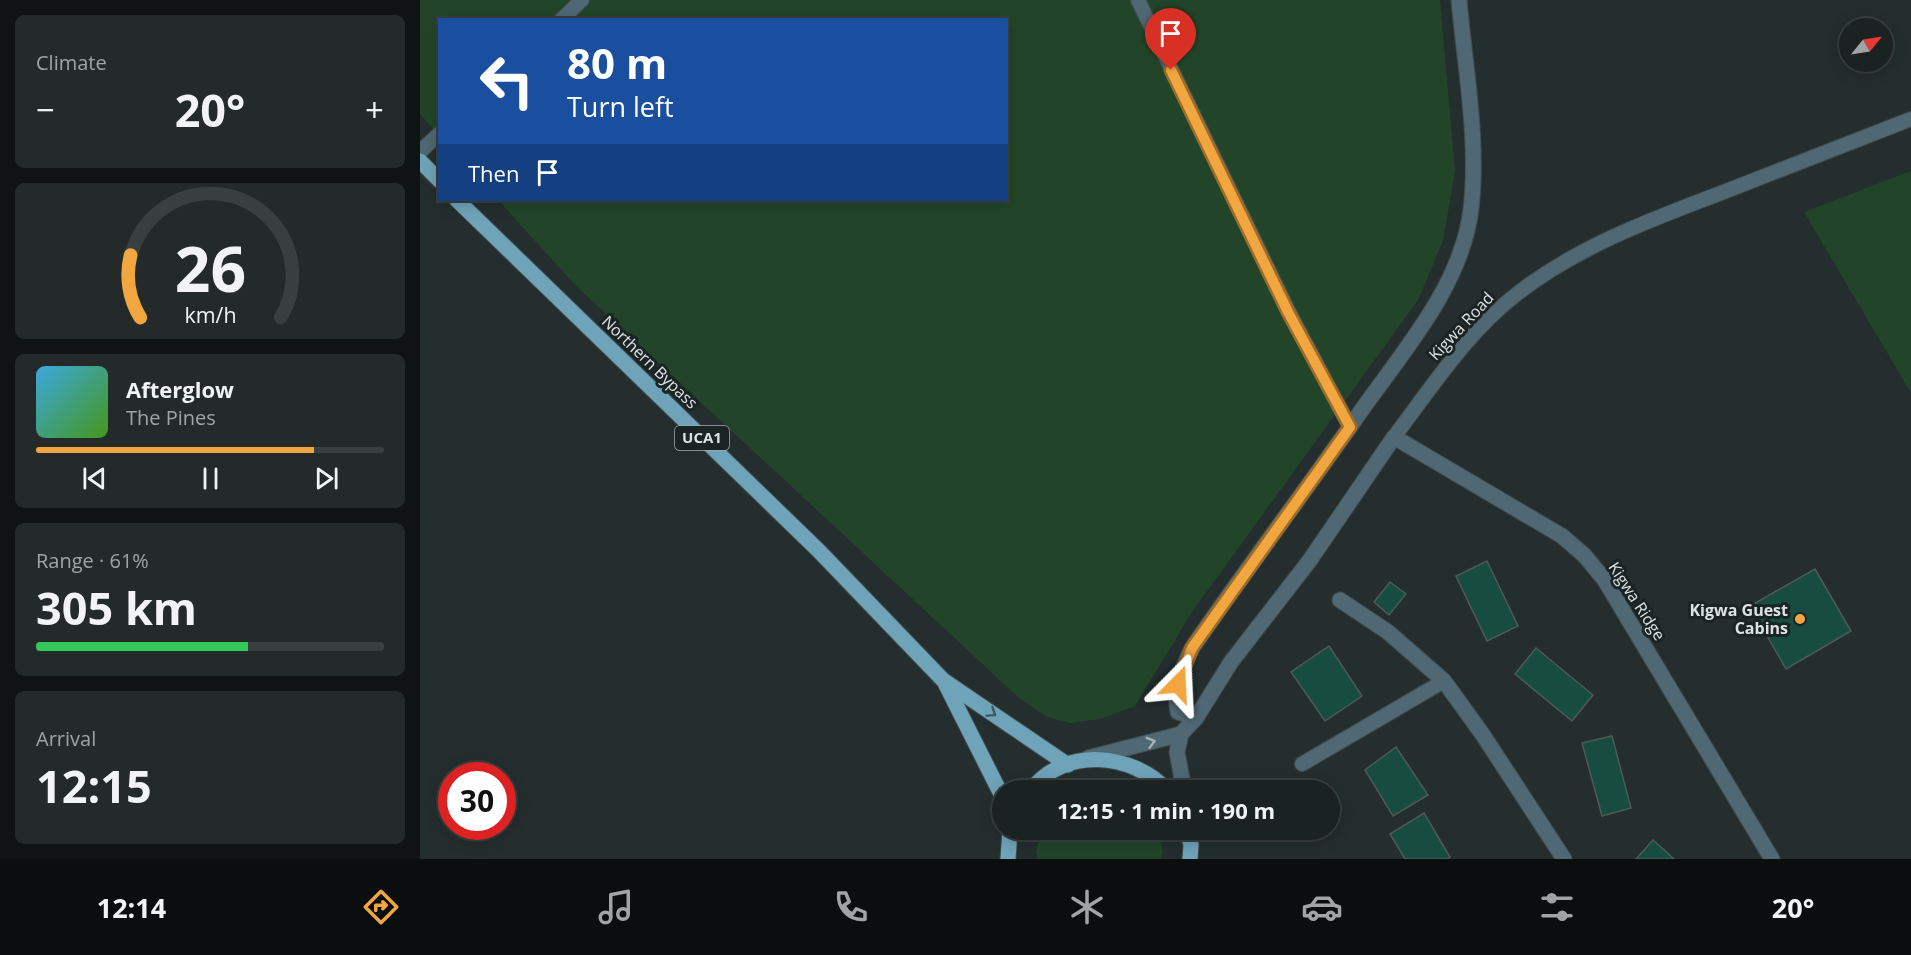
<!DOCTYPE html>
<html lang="en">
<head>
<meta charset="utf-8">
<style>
  body { margin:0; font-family:"Open Sans",sans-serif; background:#242a2a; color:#f1f3f6; height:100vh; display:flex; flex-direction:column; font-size:22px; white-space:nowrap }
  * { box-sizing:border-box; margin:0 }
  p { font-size:20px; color:#a0a4a5 }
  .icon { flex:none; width:33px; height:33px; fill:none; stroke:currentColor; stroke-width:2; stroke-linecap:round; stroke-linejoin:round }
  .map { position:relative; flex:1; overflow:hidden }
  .panel { display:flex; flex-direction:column; gap:15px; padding:15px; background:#0f1313; width:420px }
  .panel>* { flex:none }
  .hud { position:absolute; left:18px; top:18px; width:570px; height:183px; border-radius:0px; box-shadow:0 3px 15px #0003,0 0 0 2px #393f40; background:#1a4fa0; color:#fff; overflow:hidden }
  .needle { width:39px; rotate:60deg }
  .controls { position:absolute; left:1419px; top:18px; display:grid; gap:12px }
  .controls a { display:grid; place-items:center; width:54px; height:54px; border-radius:50%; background:#1b2222; box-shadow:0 3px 15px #0003,0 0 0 2px #393f40; font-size:30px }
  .speed { position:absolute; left:18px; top:762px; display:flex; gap:12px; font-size:30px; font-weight:700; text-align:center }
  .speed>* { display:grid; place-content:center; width:78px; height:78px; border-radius:50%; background:#1b2222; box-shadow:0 3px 15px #0003,0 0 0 2px #393f40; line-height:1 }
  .speed .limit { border:9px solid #d22; background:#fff; color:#111 }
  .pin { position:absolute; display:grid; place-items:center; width:51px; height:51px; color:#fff; margin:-62px -26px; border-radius:50% 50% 50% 0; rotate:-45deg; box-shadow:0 0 6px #0007 }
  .pin .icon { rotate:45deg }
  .me { position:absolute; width:66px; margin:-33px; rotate:21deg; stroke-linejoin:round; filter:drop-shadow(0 0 4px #0008) }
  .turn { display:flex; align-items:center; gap:21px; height:126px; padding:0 30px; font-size:27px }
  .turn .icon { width:78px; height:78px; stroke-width:2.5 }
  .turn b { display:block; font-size:42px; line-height:51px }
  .then { display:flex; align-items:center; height:57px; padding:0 30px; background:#0003; gap:12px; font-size:22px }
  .big { font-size:45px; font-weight:700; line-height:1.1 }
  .panel .tile { flex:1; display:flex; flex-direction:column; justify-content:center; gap:9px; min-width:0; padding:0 21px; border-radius:9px; background:#242a2a }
  .panel .dial { align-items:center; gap:0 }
  .dial svg { height:156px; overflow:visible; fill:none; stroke:#393f40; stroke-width:7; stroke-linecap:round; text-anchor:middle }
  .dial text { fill:#f1f3f6; stroke:none }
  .song { display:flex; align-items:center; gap:18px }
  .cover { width:72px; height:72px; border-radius:9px; background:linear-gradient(135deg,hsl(200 70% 55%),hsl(100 70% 35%)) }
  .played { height:6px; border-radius:3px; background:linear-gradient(90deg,#f1a63f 80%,#393f40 80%) }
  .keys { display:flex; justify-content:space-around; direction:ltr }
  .heat { display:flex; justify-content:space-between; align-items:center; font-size:33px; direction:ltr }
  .charge { height:9px; border-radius:4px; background:linear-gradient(90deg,#34c759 61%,#393f40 0) }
  .trip { position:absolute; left:572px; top:780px; width:348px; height:60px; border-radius:30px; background:#1b2222; box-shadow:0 3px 15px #0003,0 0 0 2px #393f40; font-weight:700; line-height:60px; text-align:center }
  .tabs { display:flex; height:96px; justify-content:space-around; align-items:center; background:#0b0e0e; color:#a0a4a5 }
  .tabs .icon { width:42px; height:42px }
  .tabs .on { color:#f1a63f }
  .tabs b { font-size:27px; color:#f1f3f6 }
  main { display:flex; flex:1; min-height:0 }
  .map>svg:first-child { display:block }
  .green { fill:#224529 }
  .building { fill:#174d41; stroke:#505956; stroke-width:1.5 }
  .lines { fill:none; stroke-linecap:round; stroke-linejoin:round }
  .lane-casing { stroke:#424b4b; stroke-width:16 }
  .street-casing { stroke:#424b4b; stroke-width:17 }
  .primary-casing { stroke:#424b4b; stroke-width:17 }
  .lane { stroke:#4f6873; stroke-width:14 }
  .street { stroke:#4f6873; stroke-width:15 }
  .primary { stroke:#6fa3b9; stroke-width:15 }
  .oneway { stroke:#3d5760 }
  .oneway2 { stroke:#a4b2b6 }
  .route-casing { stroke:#9d6c29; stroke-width:15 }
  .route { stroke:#f1a63f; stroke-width:10 }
  .poi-dot { fill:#f1a63f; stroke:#1b2425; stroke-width:2 }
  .labels { text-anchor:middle; stroke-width:6; stroke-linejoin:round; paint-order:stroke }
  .shield { fill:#1b2425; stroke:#a3aaaa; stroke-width:1.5 }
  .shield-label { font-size:15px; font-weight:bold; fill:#dde3e3 }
  .street-label { font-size:16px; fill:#dde3e3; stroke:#1b2425 }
  .poi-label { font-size:16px; font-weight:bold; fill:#dde3e3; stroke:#1b2425; text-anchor:end }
</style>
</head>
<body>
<main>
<section class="panel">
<div class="tile"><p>Climate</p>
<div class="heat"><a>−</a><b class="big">20°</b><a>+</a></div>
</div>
<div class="tile dial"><svg viewBox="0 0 100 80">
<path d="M14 69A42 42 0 1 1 86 69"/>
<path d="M14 69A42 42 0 0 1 9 37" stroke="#f1a63f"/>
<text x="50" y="56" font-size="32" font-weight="700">26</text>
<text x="50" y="72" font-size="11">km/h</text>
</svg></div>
<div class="tile">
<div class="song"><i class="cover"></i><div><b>Afterglow</b><p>The Pines</p></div></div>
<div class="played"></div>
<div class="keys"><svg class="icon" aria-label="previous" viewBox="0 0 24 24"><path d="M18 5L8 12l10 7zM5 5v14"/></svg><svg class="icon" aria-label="pause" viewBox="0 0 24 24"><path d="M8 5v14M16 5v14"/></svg><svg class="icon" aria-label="next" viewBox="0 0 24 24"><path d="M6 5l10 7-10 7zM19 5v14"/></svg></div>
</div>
<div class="tile"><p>Range · 61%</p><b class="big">305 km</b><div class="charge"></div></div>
<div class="tile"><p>Arrival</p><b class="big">12:15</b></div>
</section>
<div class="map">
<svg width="1491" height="859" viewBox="0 0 1491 859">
  <rect width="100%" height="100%" fill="#242e2e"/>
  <!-- green -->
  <path class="green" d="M 0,0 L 1020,0 L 1035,171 L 1023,241 L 998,300 L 772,612 L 715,706 L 680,719 L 650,723 L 627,717 L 599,698 L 157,287 L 78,200 L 586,200 L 586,20 L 20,20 L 19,136 L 0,114 Z
    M 1491,171 L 1491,393 L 1384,212 Z
    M 622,830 L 737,830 L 743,851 L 741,859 L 618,859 L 616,851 Z"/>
  <!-- building -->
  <path class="building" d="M 1067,561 L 1098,626 L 1067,641 L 1036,576 Z
    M 1395,569 L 1431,631 L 1366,669 L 1330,606 Z
    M 970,582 L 986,594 L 969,615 L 954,602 Z
    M 909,646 L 942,696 L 905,721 L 871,672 Z
    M 1116,648 L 1173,695 L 1152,721 L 1095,674 Z
    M 1192,736 L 1211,808 L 1182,816 L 1162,743 Z
    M 976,747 L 1008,795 L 973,816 L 945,770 Z
    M 1004,813 L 1030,857 L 1027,859 L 985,859 L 970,834 Z
    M 1233,840 L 1254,859 L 1216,859 Z"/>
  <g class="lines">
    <!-- lane casing -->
    <g class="lane-casing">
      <path id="lane" d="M 718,0 L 869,312 L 930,427
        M 141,20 L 162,0
        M 0,152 L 20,133
        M 974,437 C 1011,388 1048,331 1098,293 C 1159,246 1230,220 1301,193 C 1364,168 1428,144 1491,119
        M 882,764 L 1024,681"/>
    </g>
    <!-- street casing -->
    <g class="street-casing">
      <path id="street" d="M 920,600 L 968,632 L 1024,681 L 1063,735 L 1144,859
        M 776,718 L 758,712 C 753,689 762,669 772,648 C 827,568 886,490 941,411 C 984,350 1042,285 1051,209 C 1059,140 1045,68 1039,0
        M 668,758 L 761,734
        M 764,790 L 757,752 L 761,734 L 776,718 L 811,662 L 890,560 L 974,437 L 1142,536 L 1164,555 L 1184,579 L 1352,859"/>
    </g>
    <!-- primary casing -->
    <g class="primary-casing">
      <path id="primary" d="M 0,161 L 20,181
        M 37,200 L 399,551 L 523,680 L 648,765
        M 525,683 L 582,796
        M 611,790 C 645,746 712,753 747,790
        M 767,830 L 771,845 L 770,859
        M 588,859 L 590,830"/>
    </g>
    <!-- lane -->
    <use href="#lane" class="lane"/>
    <!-- street -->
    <use href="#street" class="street"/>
    <!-- primary -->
    <use href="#primary" class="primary"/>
  </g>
  <!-- one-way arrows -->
  <defs><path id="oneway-chevron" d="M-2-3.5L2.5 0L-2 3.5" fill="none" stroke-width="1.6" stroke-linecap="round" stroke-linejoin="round" transform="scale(1.5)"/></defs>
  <use class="oneway" href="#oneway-chevron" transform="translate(572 713) rotate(34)"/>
  <use class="oneway2" href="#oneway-chevron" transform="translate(731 742) rotate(-16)"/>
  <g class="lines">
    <!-- route casing -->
    <g class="route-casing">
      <path id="route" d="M 751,70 L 868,312 L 930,427 L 772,648 L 758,684"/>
    </g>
    <!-- route -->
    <use href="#route" class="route"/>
  </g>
  <!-- markers -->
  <circle class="poi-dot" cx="1380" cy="619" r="6"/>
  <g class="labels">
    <!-- shield labels -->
    <rect class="shield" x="255" y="426" width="54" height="24" rx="4.5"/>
    <g class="shield-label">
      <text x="282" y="443">UCA1</text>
    </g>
    <!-- street labels -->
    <g class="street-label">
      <text transform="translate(1041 326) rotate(-47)" y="6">Kigwa Road</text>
      <text transform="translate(230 362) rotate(44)" y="6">Northern Bypass</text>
      <text transform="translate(1217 601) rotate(57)" y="6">Kigwa Ridge</text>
    </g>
    <!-- poi labels -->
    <g class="poi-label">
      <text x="1368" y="616">Kigwa Guest<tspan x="1368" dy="18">Cabins</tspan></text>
    </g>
  </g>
</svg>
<div class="controls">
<a><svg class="needle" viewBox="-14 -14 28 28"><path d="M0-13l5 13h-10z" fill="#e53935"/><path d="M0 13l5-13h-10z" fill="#a0a4a5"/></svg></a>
</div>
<div class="speed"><div class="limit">30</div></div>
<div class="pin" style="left:751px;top:70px;background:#d93025"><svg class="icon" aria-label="arrive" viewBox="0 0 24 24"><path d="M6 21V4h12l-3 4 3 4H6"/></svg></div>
<svg class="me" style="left:758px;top:684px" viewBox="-20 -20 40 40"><path d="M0-17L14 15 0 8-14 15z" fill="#f1a63f" stroke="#fff" stroke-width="4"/></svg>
<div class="trip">12:15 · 1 min · 190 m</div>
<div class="hud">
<div class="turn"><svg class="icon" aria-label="left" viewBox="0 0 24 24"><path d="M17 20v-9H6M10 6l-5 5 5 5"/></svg><div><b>80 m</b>Turn left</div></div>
<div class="then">Then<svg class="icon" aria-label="arrive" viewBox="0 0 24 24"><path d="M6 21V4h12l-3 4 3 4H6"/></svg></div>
</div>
</div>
</main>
<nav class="tabs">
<b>12:14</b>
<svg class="icon on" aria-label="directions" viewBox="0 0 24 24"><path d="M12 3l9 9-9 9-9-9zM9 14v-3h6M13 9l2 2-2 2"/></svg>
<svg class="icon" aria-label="music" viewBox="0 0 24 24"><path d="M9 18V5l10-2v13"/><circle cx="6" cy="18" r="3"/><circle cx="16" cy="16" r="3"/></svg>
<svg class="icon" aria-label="phone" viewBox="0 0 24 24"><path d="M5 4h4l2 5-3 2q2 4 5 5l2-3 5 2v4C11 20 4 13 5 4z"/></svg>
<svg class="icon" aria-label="climate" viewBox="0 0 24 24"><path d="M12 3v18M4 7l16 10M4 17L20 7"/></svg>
<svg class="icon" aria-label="car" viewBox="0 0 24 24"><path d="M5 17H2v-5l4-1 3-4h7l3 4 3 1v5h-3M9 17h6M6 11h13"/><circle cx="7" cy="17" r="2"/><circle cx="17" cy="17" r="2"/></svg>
<svg class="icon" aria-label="filters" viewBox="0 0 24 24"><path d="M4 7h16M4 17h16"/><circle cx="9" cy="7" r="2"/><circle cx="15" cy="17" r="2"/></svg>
<b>20°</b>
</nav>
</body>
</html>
